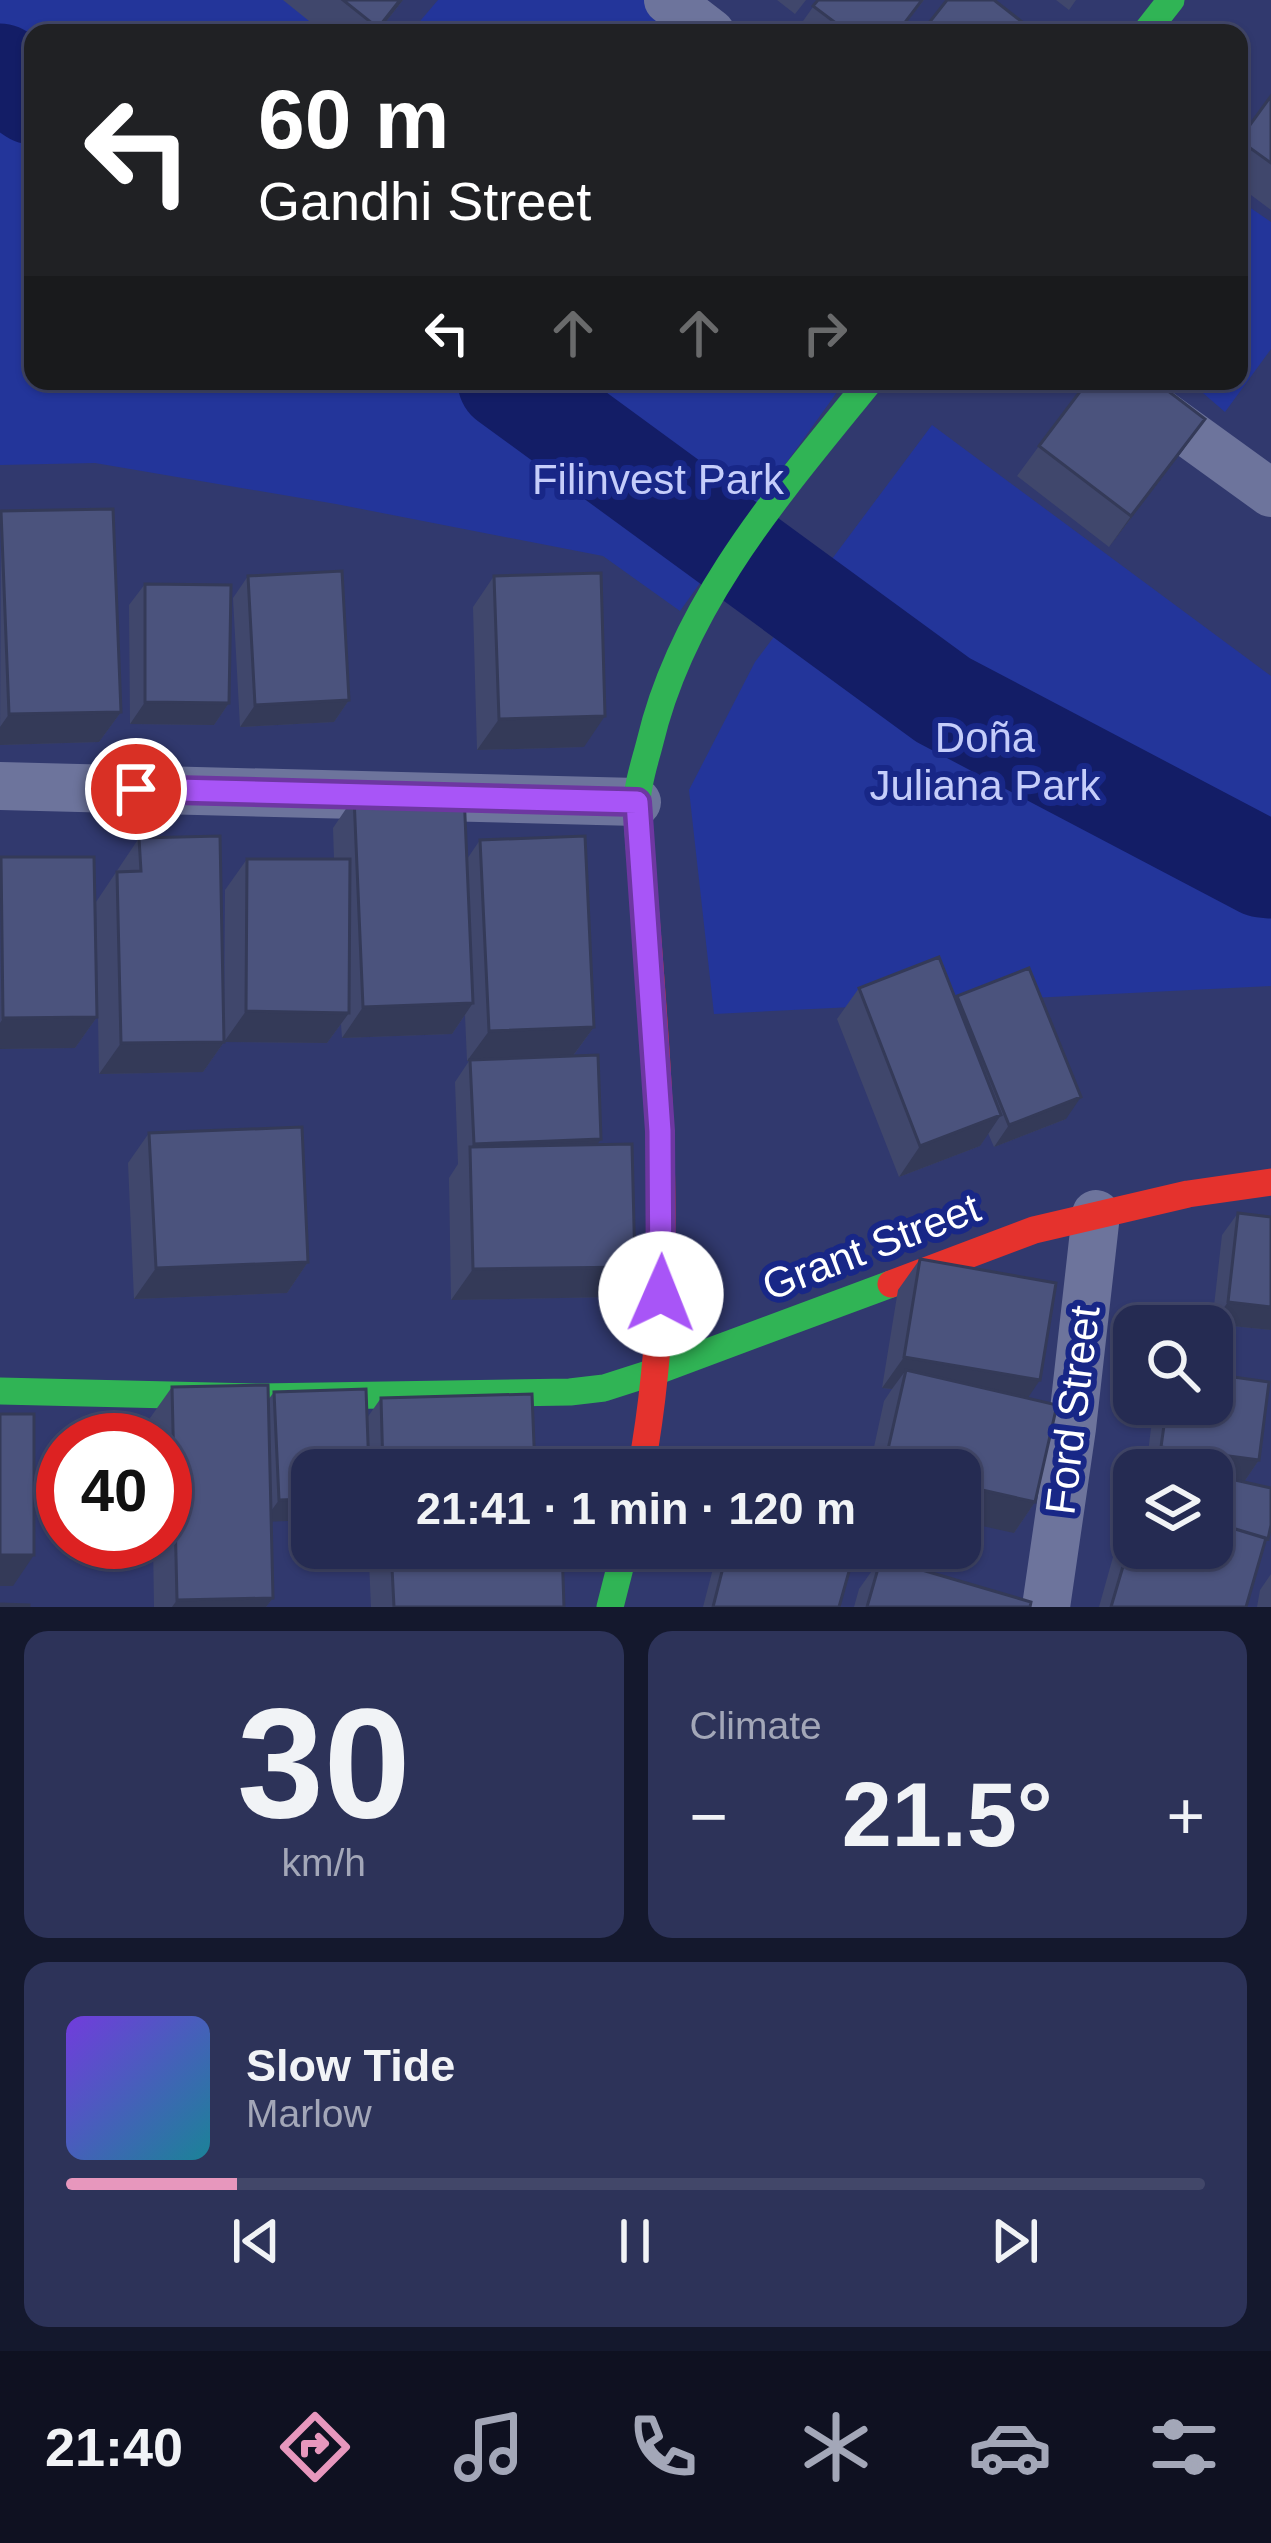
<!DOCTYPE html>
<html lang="en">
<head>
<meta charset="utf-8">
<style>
  body { margin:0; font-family:Helvetica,sans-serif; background:#2d3359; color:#f1f3f6; height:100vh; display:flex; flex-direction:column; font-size:45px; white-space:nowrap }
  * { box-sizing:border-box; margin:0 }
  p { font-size:39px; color:#a3a7b8 }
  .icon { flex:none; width:66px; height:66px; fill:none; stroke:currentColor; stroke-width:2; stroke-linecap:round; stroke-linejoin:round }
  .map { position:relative; height:1607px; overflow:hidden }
  .sheet { display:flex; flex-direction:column; gap:24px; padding:24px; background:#14182d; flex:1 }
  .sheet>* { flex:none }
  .guide { position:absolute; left:24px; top:24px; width:1224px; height:366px; border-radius:24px; box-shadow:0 3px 9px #0004,0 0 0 3px #424769; background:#202124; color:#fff; overflow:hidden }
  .controls { position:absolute; left:1113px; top:1305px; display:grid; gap:24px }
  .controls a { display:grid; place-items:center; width:120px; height:120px; border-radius:24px; background:#252b52; box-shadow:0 3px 9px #0004,0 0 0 3px #424769; font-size:60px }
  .speed { position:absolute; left:36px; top:1413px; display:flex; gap:24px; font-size:60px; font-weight:700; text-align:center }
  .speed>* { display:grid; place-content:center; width:156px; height:156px; border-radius:50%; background:#252b52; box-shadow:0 3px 9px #0004,0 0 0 3px #424769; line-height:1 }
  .speed .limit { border:18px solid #d22; background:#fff; color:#111 }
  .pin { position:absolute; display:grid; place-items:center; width:102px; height:102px; color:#fff; margin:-51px; border:6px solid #fff; border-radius:50%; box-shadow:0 3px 12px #0007 }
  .me { position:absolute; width:132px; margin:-66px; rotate:1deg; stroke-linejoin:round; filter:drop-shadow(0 0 9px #0008) }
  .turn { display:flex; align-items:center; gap:42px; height:252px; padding:0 36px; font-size:54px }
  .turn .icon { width:156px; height:156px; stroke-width:2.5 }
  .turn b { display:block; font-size:84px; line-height:102px }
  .lanes { display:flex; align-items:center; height:114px; padding:0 36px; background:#0003; justify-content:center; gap:60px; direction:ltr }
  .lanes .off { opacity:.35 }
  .big { font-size:90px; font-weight:600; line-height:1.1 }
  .sheet .tile { flex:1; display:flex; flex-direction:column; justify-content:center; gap:18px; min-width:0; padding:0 42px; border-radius:24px; background:#2d3359 }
  .sheet .dial { align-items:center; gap:0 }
  .dial b { font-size:156px; line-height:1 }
  .song { display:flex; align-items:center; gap:36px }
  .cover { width:144px; height:144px; border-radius:18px; background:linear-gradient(135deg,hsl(260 70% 55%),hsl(190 70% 35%)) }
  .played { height:12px; border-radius:6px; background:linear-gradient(90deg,#e797bd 15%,#424769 15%) }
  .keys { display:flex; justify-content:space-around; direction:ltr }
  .heat { display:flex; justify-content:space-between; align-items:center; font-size:66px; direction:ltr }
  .sheet .tiles { flex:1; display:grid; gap:24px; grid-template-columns:1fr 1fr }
  .tile:last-child { grid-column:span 2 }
  .trip { position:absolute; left:291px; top:1449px; width:690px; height:120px; border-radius:24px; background:#252b52; box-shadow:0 3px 9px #0004,0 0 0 3px #424769; font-weight:600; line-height:120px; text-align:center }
  .dock { display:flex; height:192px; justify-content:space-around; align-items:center; background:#0f1121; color:#a3a7b8 }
  .dock .icon { width:84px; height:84px }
  .dock .active { color:#e797bd }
  .dock b { font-size:54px; color:#f1f3f6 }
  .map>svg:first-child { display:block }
  .green { fill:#23359a }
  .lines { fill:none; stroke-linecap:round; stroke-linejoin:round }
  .river { stroke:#131d66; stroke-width:99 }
  .street { stroke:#6d749c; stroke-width:48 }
  .fast { stroke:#30b455; stroke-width:27 }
  .jam { stroke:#e5322d; stroke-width:27 }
  .wall { fill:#40476c }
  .shaded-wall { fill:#343a58 }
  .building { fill:#4b537d; stroke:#343a58; stroke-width:3 }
  .route-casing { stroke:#6d37a1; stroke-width:30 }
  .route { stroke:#a855f7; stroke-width:21 }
  .labels { text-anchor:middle; stroke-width:12; stroke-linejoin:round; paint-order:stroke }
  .park-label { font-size:42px; fill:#c5cdfa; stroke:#182787 }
  .street-label { font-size:42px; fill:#fff; stroke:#182787 }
</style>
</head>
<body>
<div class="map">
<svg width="1271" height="1607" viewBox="0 0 1271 1607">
  <rect width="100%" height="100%" fill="#31396e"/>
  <!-- green -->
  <path class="green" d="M 0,0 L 331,0 L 369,33 L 33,33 L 33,381 L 845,381 L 680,611 L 603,556 L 336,504 L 95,463 L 0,465 Z
    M 438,0 L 662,0 L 704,33 L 410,33 Z
    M 1239,200 L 1271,222 L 1271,349 L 1225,412 L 1189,381 L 1239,381 Z
    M 932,425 L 1271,676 L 1271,986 L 714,1014 L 689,790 L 755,662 Z"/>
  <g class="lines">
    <!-- river -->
    <path class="river" d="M 0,73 L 33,95
      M 507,381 L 943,700 L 1262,868 L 1271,869"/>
    <!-- street -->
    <path class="street" d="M 668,0 L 711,33
      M 1116,381 L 1271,493
      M 0,786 L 637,802
      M 1046,1607 L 1072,1428 L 1096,1214"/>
    <!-- fast -->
    <path class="fast" d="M 1145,33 L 1171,0
      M 646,916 C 643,880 637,842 637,805 C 637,784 645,762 650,742 C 683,602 782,490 870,381
      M 0,1391 L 259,1397 L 570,1392 L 604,1388 L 657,1371 L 891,1284
      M 610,1607 L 625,1548"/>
    <!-- jam -->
    <path class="jam" d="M 891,1284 L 1034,1230 L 1188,1194 L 1271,1182
      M 641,1470 C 675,1286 661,1101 646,916"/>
  </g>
  <!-- wall -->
  <path class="wall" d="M 283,0 L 403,0 L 377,33 L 324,33 Z
    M 777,0 L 806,0 L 795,14 Z
    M 818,0 L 924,0 L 898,33 L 805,33 L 798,28 Z
    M 1056,0 L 1076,0 L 1069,10 Z
    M 1271,96 L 1271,210 L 1239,186 L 1239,140 Z
    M 1039,446 L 1183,450 L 1109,547 L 1017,476 Z
    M 1,511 L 121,712 L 99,742 L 0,745 Z
    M 248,576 L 349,700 L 334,722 L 240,727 L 233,598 Z
    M 494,576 L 584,747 L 477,750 L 473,607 Z
    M 145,584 L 229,703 L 214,725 L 130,724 L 129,605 Z
    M 354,797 L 467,859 L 480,840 L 594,1027 L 573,1056 L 597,1145 L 614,1297 L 451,1300 L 449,1178 L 458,1164 L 455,1082 L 469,1061 L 467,1061 L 465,1015 L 452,1034 L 342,1038 L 341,1024 L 327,1043 L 224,1042 L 203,1072 L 99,1074 L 96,902 L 139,838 L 224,1037 L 225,890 L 247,859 L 334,859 L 333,828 Z
    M 1,857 L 97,1017 L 75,1048 L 0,1049 Z
    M 859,988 L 955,998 L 957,996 L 1066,1119 L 994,1147 L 988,1133 L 980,1146 L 899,1177 L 837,1019 Z
    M 149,1133 L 308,1262 L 287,1293 L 134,1299 L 128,1163 Z
    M 1238,1213 L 1271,1217 L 1271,1330 L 1212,1324 L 1222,1235 Z
    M 920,1259 L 1028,1398 L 1035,1502 L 1014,1533 L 960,1470 L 869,1470 L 884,1401 L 892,1389 L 882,1388 L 898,1290 Z
    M 172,1387 L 268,1400 L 274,1392 L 367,1418 L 381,1398 L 535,1470 L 312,1470 L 271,1521 L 273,1598 L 266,1607 L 154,1607 L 153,1542 L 165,1542 L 165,1440 L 151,1440 L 150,1418 Z
    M 1154,1404 L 1212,1404 L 1259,1460 L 1244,1482 L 1268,1539 L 1264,1545 L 1246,1607 L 1099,1607 L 1120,1532 L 1134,1513 L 1134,1548 L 1212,1548 L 1212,1484 L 1216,1478 L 1212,1478 L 1212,1470 L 1146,1469 Z
    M 370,1548 L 562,1548 L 564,1607 L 371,1607 L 369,1562 L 374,1553 L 370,1554 Z
    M 723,1548 L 777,1548 L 839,1607 L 703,1607 L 716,1557 Z
    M 881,1558 L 1030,1607 L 854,1607 L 859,1589 Z
    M 1271,1574 L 1271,1607 L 1257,1607 L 1260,1590 Z"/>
  <!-- shaded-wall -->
  <path class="shaded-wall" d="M 400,0 L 403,0 L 377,33 L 374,33 Z
    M 1205,419 L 1183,450 L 1109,547 L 1131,516 Z
    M 349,700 L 334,722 L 240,727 L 255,705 Z
    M 145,702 L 229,703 L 214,725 L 130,724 Z
    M 121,712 L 99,742 L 0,745 L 0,727 L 9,714 Z
    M 605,716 L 584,747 L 477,750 L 499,719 Z
    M 473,1003 L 452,1034 L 342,1038 L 363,1007 Z
    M 246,1011 L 349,1013 L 327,1043 L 224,1042 Z
    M 97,1017 L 75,1048 L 0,1049 L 0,1023 L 3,1018 Z
    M 594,1027 L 572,1057 L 467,1061 L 489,1031 Z
    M 224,1042 L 203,1072 L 99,1074 L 121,1043 Z
    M 1081,1097 L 1066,1119 L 994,1147 L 1009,1125 Z
    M 1001,1115 L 980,1146 L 899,1177 L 920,1146 Z
    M 601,1139 L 586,1161 L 470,1149 L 474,1144 Z
    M 308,1262 L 287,1293 L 134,1299 L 156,1268 Z
    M 635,1267 L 614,1297 L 451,1300 L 473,1269 Z
    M 1228,1302 L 1271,1307 L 1271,1330 L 1212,1324 Z
    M 904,1357 L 1040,1380 L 1019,1411 L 906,1370 L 892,1389 L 882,1388 Z
    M 1161,1447 L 1259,1460 L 1244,1482 L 1212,1478 L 1212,1470 L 1146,1469 Z
    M 960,1485 L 1035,1502 L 1014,1533 L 960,1521 Z
    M 312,1499 L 312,1520 L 263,1522 L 279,1500 Z
    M 0,1555 L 34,1555 L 13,1586 L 0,1586 Z
    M 273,1598 L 266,1607 L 172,1607 L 177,1600 Z"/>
  <!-- building -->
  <path class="building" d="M 343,0 L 400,0 L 378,28 Z
    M 818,0 L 922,0 L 897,33 L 849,33 L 813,6 Z
    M 947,0 L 994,0 L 1026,25 L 1019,33 L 921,33 Z
    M 1271,96 L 1271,163 L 1239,140 Z
    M 1088,381 L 1155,381 L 1205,419 L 1131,516 L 1039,446 Z
    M 113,509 L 121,712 L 9,714 L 1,511 Z
    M 342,571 L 349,700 L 255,705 L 248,576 Z
    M 601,573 L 605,716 L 499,719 L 494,576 Z
    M 145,584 L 231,585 L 229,703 L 145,702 Z
    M 464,793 L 473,1003 L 363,1007 L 354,797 Z
    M 220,836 L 224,1042 L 121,1043 L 117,872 L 141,871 L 139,838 Z
    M 585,836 L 594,1027 L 489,1031 L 480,840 Z
    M 1,857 L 94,857 L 97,1017 L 3,1018 Z
    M 247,859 L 350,859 L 349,1013 L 246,1011 Z
    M 939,957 L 1001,1115 L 920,1146 L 859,988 Z
    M 1029,968 L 1081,1097 L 1009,1125 L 957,996 Z
    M 598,1055 L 601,1139 L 474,1144 L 470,1060 Z
    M 302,1127 L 308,1262 L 156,1268 L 149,1133 Z
    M 632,1144 L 635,1267 L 473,1269 L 470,1147 Z
    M 1238,1213 L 1271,1217 L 1271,1307 L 1228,1302 Z
    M 920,1259 L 1056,1283 L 1040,1380 L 904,1357 Z
    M 906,1370 L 1057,1405 L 1035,1502 L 960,1485 L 960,1470 L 896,1470 L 884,1467 Z
    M 1212,1374 L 1269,1382 L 1259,1460 L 1161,1447 L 1167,1404 L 1212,1404 Z
    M 268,1385 L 273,1598 L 177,1600 L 172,1387 Z
    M 366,1389 L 369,1470 L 312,1470 L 312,1499 L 279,1500 L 274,1392 Z
    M 532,1394 L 535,1470 L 383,1470 L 381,1398 Z
    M 0,1414 L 34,1414 L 34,1555 L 0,1555 Z
    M 1217,1476 L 1271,1488 L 1271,1525 L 1268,1539 L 1212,1522 L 1212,1500 Z
    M 1212,1522 L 1266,1538 L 1246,1607 L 1111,1607 L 1134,1529 L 1134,1548 L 1212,1548 Z
    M 391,1548 L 562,1548 L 564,1607 L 394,1607 Z
    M 728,1548 L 777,1548 L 850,1568 L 839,1607 L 713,1607 Z
    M 881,1558 L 1031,1602 L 1030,1607 L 867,1607 Z
    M 0,1604 L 29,1605 L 29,1607 L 0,1607 Z"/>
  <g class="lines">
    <!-- route casing -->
    <g class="route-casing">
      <path id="route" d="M 136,789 L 637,802 L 660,1131 L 661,1294"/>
    </g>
    <!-- route -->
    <use href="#route" class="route"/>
  </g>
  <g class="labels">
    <!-- park labels -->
    <g class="park-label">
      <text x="658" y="494">Filinvest Park</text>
      <text x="985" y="752">Doña<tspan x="985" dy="48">Juliana Park</tspan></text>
    </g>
    <!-- street labels -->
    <g class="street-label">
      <text transform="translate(871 1246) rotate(-21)" y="15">Grant Street</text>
      <text transform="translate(1072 1410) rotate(-83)" y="15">Ford Street</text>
    </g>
  </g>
</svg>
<div class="controls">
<a><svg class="icon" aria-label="search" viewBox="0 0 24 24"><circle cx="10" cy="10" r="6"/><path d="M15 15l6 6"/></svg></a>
<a><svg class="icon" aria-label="layers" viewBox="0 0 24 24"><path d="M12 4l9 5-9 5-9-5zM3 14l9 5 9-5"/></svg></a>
</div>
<div class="speed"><div class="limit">40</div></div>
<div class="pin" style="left:136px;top:789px;background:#d93025"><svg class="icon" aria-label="arrive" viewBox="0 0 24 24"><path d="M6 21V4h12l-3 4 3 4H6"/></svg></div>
<svg class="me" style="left:661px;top:1294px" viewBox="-20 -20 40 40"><circle r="19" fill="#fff"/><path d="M0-13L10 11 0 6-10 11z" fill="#a855f7"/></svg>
<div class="trip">21:41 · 1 min · 120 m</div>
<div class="guide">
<div class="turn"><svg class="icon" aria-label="left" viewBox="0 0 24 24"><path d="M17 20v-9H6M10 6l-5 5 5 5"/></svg><div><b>60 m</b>Gandhi Street</div></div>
<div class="lanes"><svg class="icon" aria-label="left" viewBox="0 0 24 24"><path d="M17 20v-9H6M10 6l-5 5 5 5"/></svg><svg class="icon off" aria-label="ahead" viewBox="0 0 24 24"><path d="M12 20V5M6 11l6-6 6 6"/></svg><svg class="icon off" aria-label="ahead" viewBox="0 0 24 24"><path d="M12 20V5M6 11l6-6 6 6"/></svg><svg class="icon off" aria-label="right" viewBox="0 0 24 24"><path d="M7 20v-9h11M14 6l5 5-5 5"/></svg></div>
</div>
</div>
<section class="sheet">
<div class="tiles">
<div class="tile dial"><b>30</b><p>km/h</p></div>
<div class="tile"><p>Climate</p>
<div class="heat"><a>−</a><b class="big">21.5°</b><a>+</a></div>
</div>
<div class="tile">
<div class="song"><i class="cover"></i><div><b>Slow Tide</b><p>Marlow</p></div></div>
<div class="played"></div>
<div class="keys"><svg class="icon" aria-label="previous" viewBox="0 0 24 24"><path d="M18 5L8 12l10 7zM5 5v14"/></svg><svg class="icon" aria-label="pause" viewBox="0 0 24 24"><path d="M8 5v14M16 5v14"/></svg><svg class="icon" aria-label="next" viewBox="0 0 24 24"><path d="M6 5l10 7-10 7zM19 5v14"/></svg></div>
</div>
</div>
</section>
<nav class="dock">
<b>21:40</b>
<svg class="icon active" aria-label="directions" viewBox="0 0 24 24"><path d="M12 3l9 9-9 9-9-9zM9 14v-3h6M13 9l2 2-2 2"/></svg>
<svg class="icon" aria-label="music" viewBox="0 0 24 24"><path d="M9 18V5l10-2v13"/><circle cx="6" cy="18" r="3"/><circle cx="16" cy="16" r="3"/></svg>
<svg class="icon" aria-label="phone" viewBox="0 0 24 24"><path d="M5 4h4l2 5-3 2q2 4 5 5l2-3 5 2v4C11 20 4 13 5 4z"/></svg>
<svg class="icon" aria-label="climate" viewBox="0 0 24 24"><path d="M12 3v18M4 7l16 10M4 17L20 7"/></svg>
<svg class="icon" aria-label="car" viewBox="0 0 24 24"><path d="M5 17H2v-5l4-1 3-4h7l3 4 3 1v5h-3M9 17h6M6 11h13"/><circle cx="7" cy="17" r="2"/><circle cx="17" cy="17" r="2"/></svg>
<svg class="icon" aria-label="filters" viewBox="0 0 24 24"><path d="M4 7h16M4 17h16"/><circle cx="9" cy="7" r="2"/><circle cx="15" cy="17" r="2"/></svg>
</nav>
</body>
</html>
